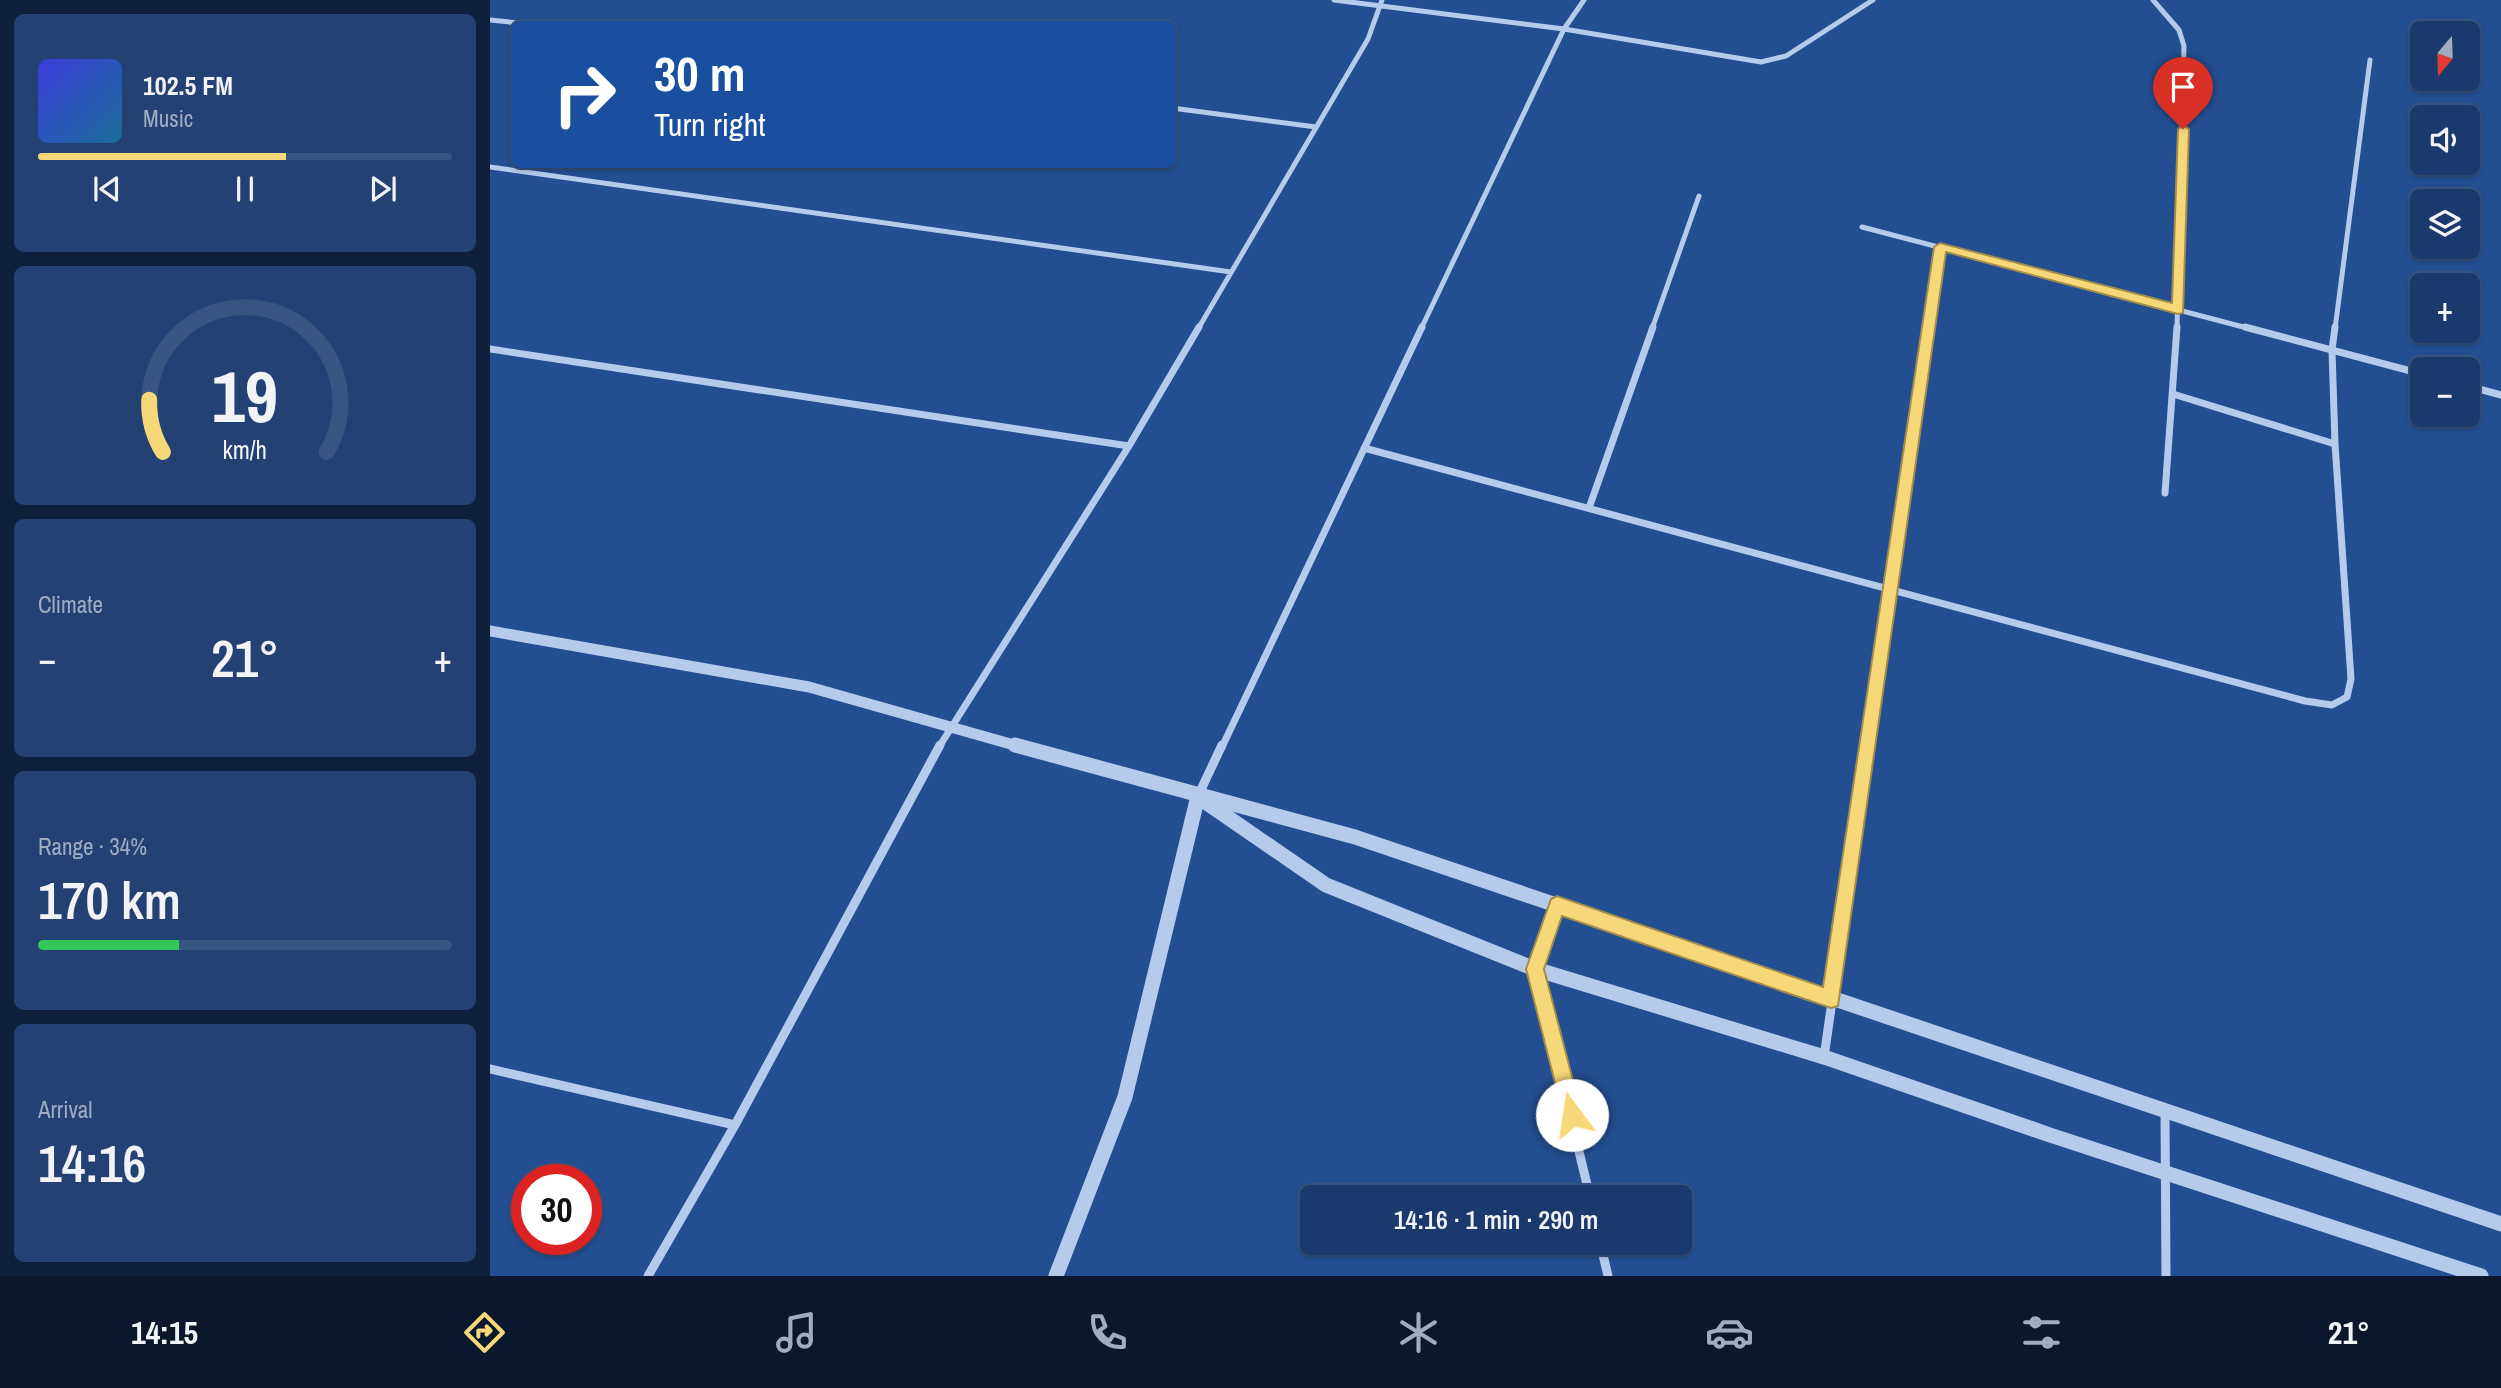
<!DOCTYPE html>
<html lang="en">
<head>
<meta charset="utf-8">
<style>
  body { margin:0; font-family:"Archivo Narrow",sans-serif; background:#234172; color:#f1f3f6; height:100vh; display:flex; flex-direction:column; font-size:26px; white-space:nowrap }
  * { box-sizing:border-box; margin:0 }
  p { font-size:23px; color:#9fadc2 }
  .icon { flex:none; width:38px; height:38px; fill:none; stroke:currentColor; stroke-width:2; stroke-linecap:round; stroke-linejoin:round }
  .map { position:relative; flex:1; overflow:hidden }
  .panel { display:flex; flex-direction:column; gap:14px; padding:14px; background:#0e203c; width:490px }
  .panel>* { flex:none }
  .top-card { position:absolute; left:21px; top:21px; width:665px; height:147px; border-radius:10px; box-shadow:0 2px 5px #0004,0 0 0 2px #385480; background:#1a4fa0; color:#fff; overflow:hidden }
  .needle { width:46px; rotate:199deg }
  .controls { position:absolute; left:1920px; top:21px; display:grid; gap:14px }
  .controls a { display:grid; place-items:center; width:70px; height:70px; border-radius:10px; background:#1a3a6d; box-shadow:0 2px 5px #0004,0 0 0 2px #385480; font-size:35px }
  .speed { position:absolute; left:21px; top:1164px; display:flex; gap:14px; font-size:35px; font-weight:700; text-align:center }
  .speed>* { display:grid; place-content:center; width:91px; height:91px; border-radius:50%; background:#1a3a6d; box-shadow:0 2px 5px #0004,0 0 0 2px #385480; line-height:1 }
  .speed .limit { border:10px solid #d22; background:#fff; color:#111 }
  .pin { position:absolute; display:grid; place-items:center; width:60px; height:60px; color:#fff; margin:-72px -30px; border-radius:50% 50% 50% 0; rotate:-45deg; box-shadow:0 0 7px #0007 }
  .pin .icon { rotate:45deg }
  .me { position:absolute; width:77px; margin:-38px; rotate:346deg; stroke-linejoin:round; filter:drop-shadow(0 0 5px #0008) }
  .turn { display:flex; align-items:center; gap:24px; height:147px; padding:0 28px; font-size:32px }
  .turn .icon { width:91px; height:91px; stroke-width:2.5 }
  .turn b { display:block; font-size:49px; line-height:60px }
  .big { font-size:52px; font-weight:600; line-height:1.1 }
  .panel .card { flex:1; display:flex; flex-direction:column; justify-content:center; gap:10px; min-width:0; padding:0 24px; border-radius:10px; background:#234172 }
  .panel .dial { align-items:center; gap:0 }
  .dial svg { height:182px; overflow:visible; fill:none; stroke:#385480; stroke-width:7; stroke-linecap:round; text-anchor:middle }
  .dial text { fill:#f1f3f6; stroke:none }
  .song { display:flex; align-items:center; gap:21px }
  .cover { width:84px; height:84px; border-radius:10px; background:linear-gradient(135deg,hsl(240 70% 55%),hsl(200 70% 35%)) }
  .played { height:7px; border-radius:4px; background:linear-gradient(90deg,#f7d878 60%,#385480 60%) }
  .keys { display:flex; justify-content:space-around; direction:ltr }
  .heat { display:flex; justify-content:space-between; align-items:center; font-size:38px; direction:ltr }
  .charge { height:10px; border-radius:5px; background:linear-gradient(90deg,#34c759 34%,#385480 0) }
  .trip { position:absolute; left:810px; top:1185px; width:392px; height:70px; border-radius:10px; background:#1a3a6d; box-shadow:0 2px 5px #0004,0 0 0 2px #385480; font-weight:600; line-height:70px; text-align:center }
  .dock { display:flex; height:112px; justify-content:space-around; align-items:center; background:#0a172c; color:#9fadc2 }
  .dock .icon { width:49px; height:49px }
  .dock .on { color:#f7d878 }
  .dock b { font-size:32px; color:#f1f3f6 }
  main { display:flex; flex:1; min-height:0 }
  .map>svg:first-child { display:block }
  .lines { fill:none; stroke-linecap:round; stroke-linejoin:round }
  .minor-far2 { stroke:#b5cbec; stroke-width:5 }
  .minor-far1 { stroke:#b5cbec; stroke-width:7 }
  .minor { stroke:#b5cbec; stroke-width:9 }
  .tertiary-far1 { stroke:#b5cbec; stroke-width:11 }
  .tertiary { stroke:#b5cbec; stroke-width:15 }
  .route { fill:#f7d878; stroke:#a18c4e; stroke-width:2 }
</style>
</head>
<body>
<main>
<section class="panel">
<div class="card">
<div class="song"><i class="cover"></i><div><b>102.5 FM</b><p>Music</p></div></div>
<div class="played"></div>
<div class="keys"><svg class="icon" aria-label="previous" viewBox="0 0 24 24"><path d="M18 5L8 12l10 7zM5 5v14"/></svg><svg class="icon" aria-label="pause" viewBox="0 0 24 24"><path d="M8 5v14M16 5v14"/></svg><svg class="icon" aria-label="next" viewBox="0 0 24 24"><path d="M6 5l10 7-10 7zM19 5v14"/></svg></div>
</div>
<div class="card dial"><svg viewBox="0 0 100 80">
<path d="M14 69A42 42 0 1 1 86 69"/>
<path d="M14 69A42 42 0 0 1 8 46" stroke="#f7d878"/>
<text x="50" y="56" font-size="32" font-weight="700">19</text>
<text x="50" y="72" font-size="11">km/h</text>
</svg></div>
<div class="card"><p>Climate</p>
<div class="heat"><a>−</a><b class="big">21°</b><a>+</a></div>
</div>
<div class="card"><p>Range · 34%</p><b class="big">170 km</b><div class="charge"></div></div>
<div class="card"><p>Arrival</p><b class="big">14:16</b></div>
</section>
<div class="map">
<svg width="2011" height="1276" viewBox="0 0 2011 1276">
  <rect width="100%" height="100%" fill="#234e91"/>
  <g class="lines">
    <!-- minor-far2 -->
    <path class="minor-far2" d="M 844,0 L 1074,29 L 1271,62 L 1296,56 L 1383,0
      M 1663,0 L 1689,30 L 1694,46 L 1687,329
      M 0,20 L 38,24
      M 682,108 L 826,127
      M 0,167 L 741,272
      M 1372,227 L 1761,329
      M 708,329 L 878,39 L 892,0
      M 931,329 L 1074,29 L 1094,0
      M 1162,329 L 1209,196
      M 1438,329 L 1450,247
      M 1845,329 L 1880,60"/>
    <!-- minor-far1 -->
    <path class="minor-far1" d="M 1755,327 L 1932,374
      M 0,349 L 639,446
      M 1978,386 L 2011,395
      M 1683,394 L 1845,444
      M 874,448 L 1815,701 L 1842,705 L 1857,697 L 1861,679 L 1845,444 L 1842,350 L 1845,327
      M 1675,493 L 1687,327
      M 1099,508 L 1163,327
      M 449,747 L 639,446 L 709,327
      M 732,747 L 932,327
      M 1378,747 L 1438,327"/>
    <!-- minor -->
    <path class="minor" d="M 708,796 L 732,745
      M 1067,905 L 1045,969 L 1100,1197
      M 1334,1057 L 1379,745
      M 0,1069 L 245,1125
      M 1675,1111 L 1676,1276
      M 1110,1242 L 1118,1276
      M 158,1276 L 245,1125 L 450,745"/>
    <!-- tertiary-far1 -->
    <path class="tertiary-far1" d="M 0,631 L 319,687 L 531,747"/>
    <!-- tertiary -->
    <path class="tertiary" d="M 525,745 L 865,837 L 2011,1224
      M 717,803 L 836,885 L 1045,969 L 1334,1057 L 1560,1135 L 1991,1276
      M 566,1276 L 635,1097 L 708,796"/>
  </g>
  <!-- route -->
  <path class="route" d="M 1693,125 L 1699,129 L 1693,313 L 1688,314 L 1456,252 L 1348,1006 L 1341,1008 L 1072,916 L 1054,969 L 1092,1115 L 1089,1122 L 1082,1125 L 1075,1122 L 1036,969 L 1061,899 L 1067,896 L 1333,987 L 1444,247 L 1450,243 L 1682,303 L 1688,129 Z"/>
</svg>
<div class="controls">
<a><svg class="needle" viewBox="-14 -14 28 28"><path d="M0-13l5 13h-10z" fill="#e53935"/><path d="M0 13l5-13h-10z" fill="#9fadc2"/></svg></a>
<a><svg class="icon" aria-label="sound" viewBox="0 0 24 24"><path d="M4 9h4l5-4v14l-5-4H4zM17 9q2 3 0 6"/></svg></a>
<a><svg class="icon" aria-label="layers" viewBox="0 0 24 24"><path d="M12 4l9 5-9 5-9-5zM3 14l9 5 9-5"/></svg></a>
<a>+</a>
<a>−</a>
</div>
<div class="speed"><div class="limit">30</div></div>
<div class="pin" style="left:1693px;top:129px;background:#d93025"><svg class="icon" aria-label="arrive" viewBox="0 0 24 24"><path d="M6 21V4h12l-3 4 3 4H6"/></svg></div>
<svg class="me" style="left:1082px;top:1115px" viewBox="-20 -20 40 40"><circle r="19" fill="#fff"/><path d="M0-13L10 11 0 6-10 11z" fill="#f7d878"/></svg>
<div class="trip">14:16 · 1 min · 290 m</div>
<div class="top-card">
<div class="turn"><svg class="icon" aria-label="right" viewBox="0 0 24 24"><path d="M7 20v-9h11M14 6l5 5-5 5"/></svg><div><b>30 m</b>Turn right</div></div>
</div>
</div>
</main>
<nav class="dock">
<b>14:15</b>
<svg class="icon on" aria-label="directions" viewBox="0 0 24 24"><path d="M12 3l9 9-9 9-9-9zM9 14v-3h6M13 9l2 2-2 2"/></svg>
<svg class="icon" aria-label="music" viewBox="0 0 24 24"><path d="M9 18V5l10-2v13"/><circle cx="6" cy="18" r="3"/><circle cx="16" cy="16" r="3"/></svg>
<svg class="icon" aria-label="phone" viewBox="0 0 24 24"><path d="M5 4h4l2 5-3 2q2 4 5 5l2-3 5 2v4C11 20 4 13 5 4z"/></svg>
<svg class="icon" aria-label="climate" viewBox="0 0 24 24"><path d="M12 3v18M4 7l16 10M4 17L20 7"/></svg>
<svg class="icon" aria-label="car" viewBox="0 0 24 24"><path d="M5 17H2v-5l4-1 3-4h7l3 4 3 1v5h-3M9 17h6M6 11h13"/><circle cx="7" cy="17" r="2"/><circle cx="17" cy="17" r="2"/></svg>
<svg class="icon" aria-label="filters" viewBox="0 0 24 24"><path d="M4 7h16M4 17h16"/><circle cx="9" cy="7" r="2"/><circle cx="15" cy="17" r="2"/></svg>
<b>21°</b>
</nav>
</body>
</html>
